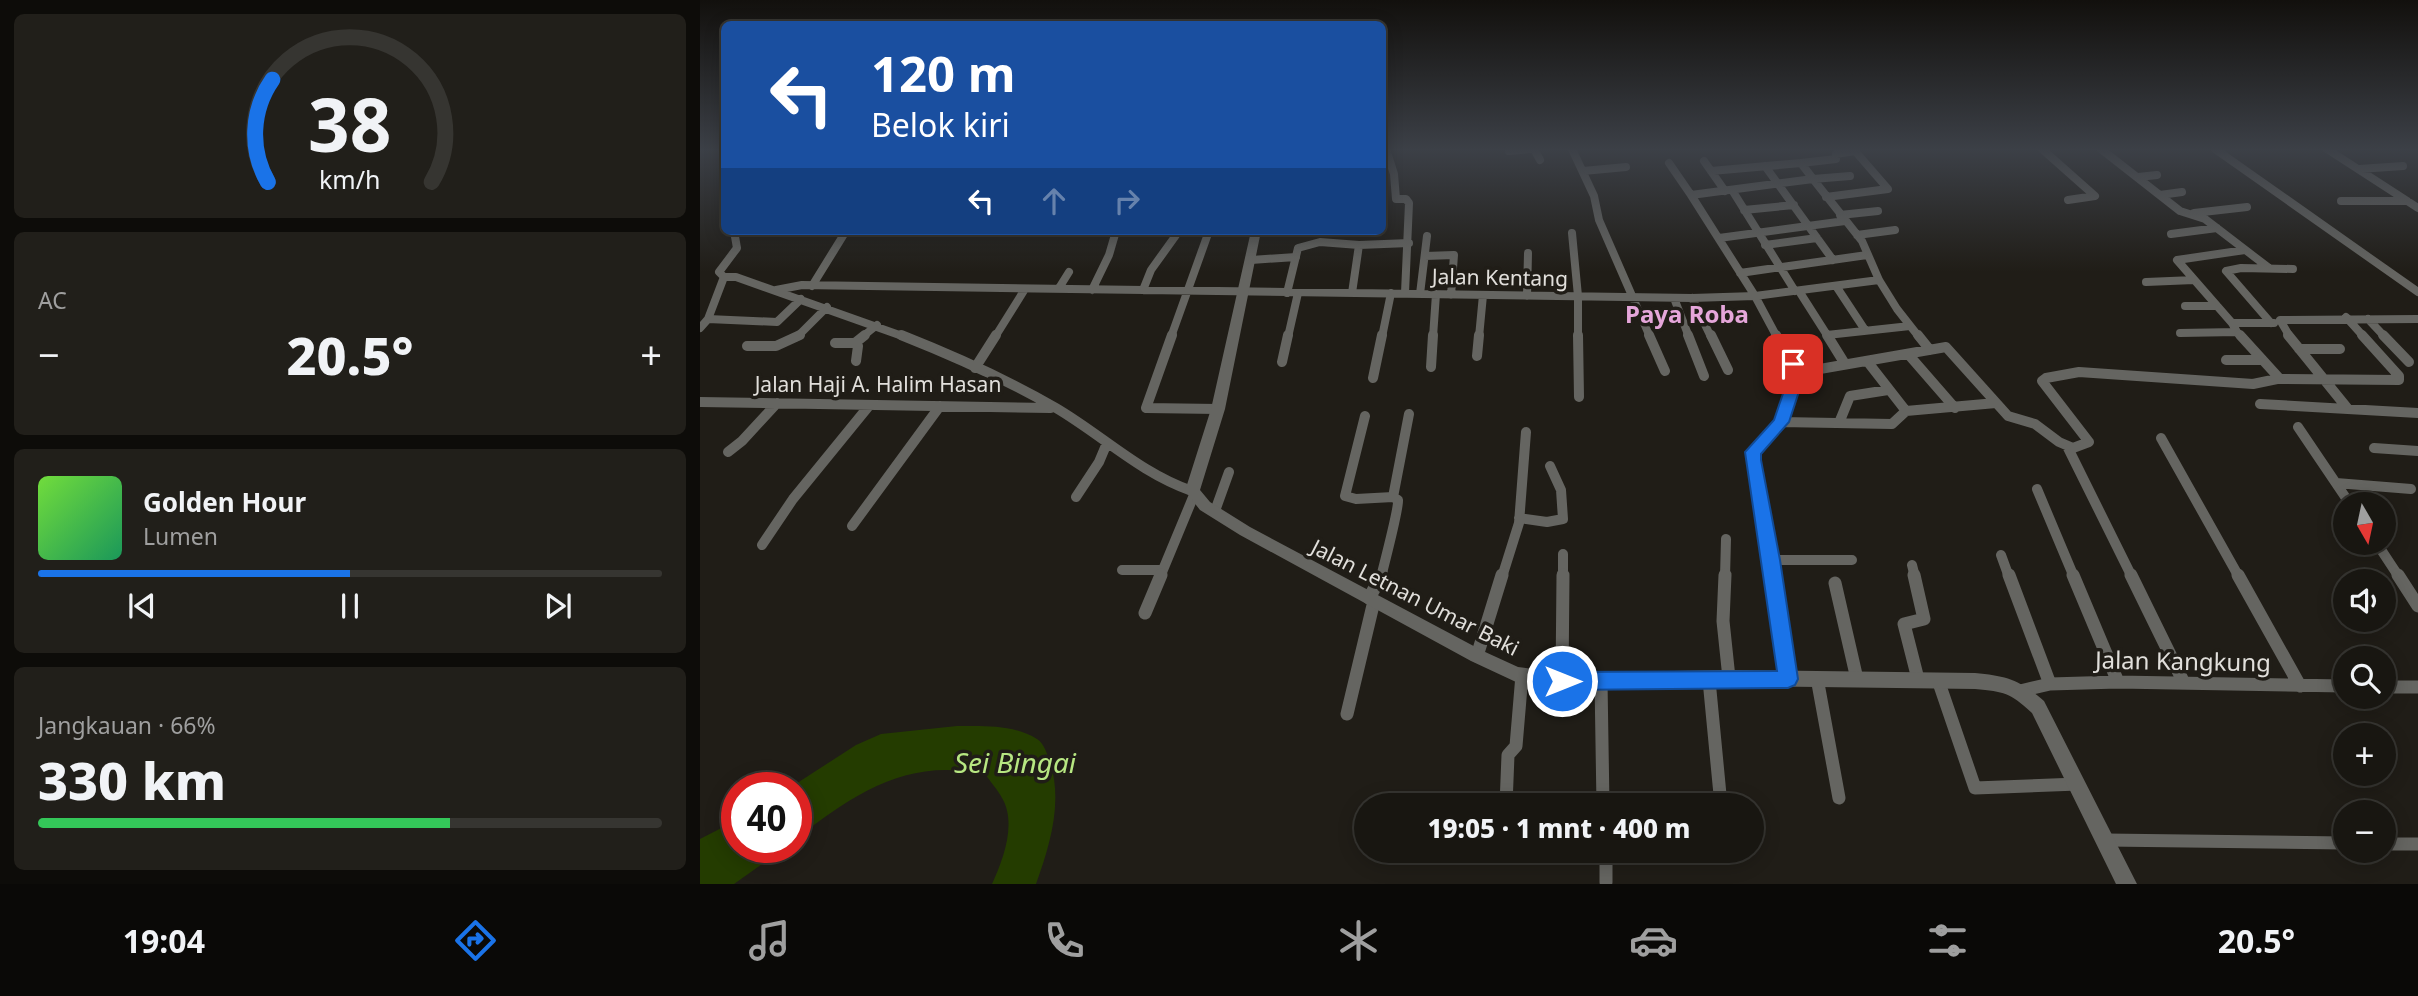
<!DOCTYPE html>
<html lang="id">
<head>
<meta charset="utf-8">
<style>
  body { margin:0; font-family:"Noto Sans",sans-serif; background:#211f1a; color:#f1f3f6; height:100vh; display:flex; flex-direction:column; font-size:26px; white-space:nowrap }
  * { box-sizing:border-box; margin:0 }
  p { font-size:23px; color:#9f9f9f }
  .icon { flex:none; width:38px; height:38px; fill:none; stroke:currentColor; stroke-width:2; stroke-linecap:round; stroke-linejoin:round }
  .map { position:relative; flex:1; overflow:hidden }
  .sheet { display:flex; flex-direction:column; gap:14px; padding:14px; background:#0d0c09; width:700px }
  .sheet>* { flex:none }
  .top-card { position:absolute; left:21px; top:21px; width:665px; height:214px; border-radius:10px; box-shadow:0 4px 18px #0003,0 0 0 2px #363531; background:#1a4fa0; color:#fff; overflow:hidden }
  .needle { width:46px; rotate:171deg }
  .fabs { position:absolute; left:1633px; top:492px; display:grid; gap:14px }
  .fabs a { display:grid; place-items:center; width:63px; height:63px; border-radius:50%; background:#181611; box-shadow:0 4px 18px #0003,0 0 0 2px #363531; font-size:35px }
  .speed { position:absolute; left:21px; top:772px; display:flex; gap:14px; font-size:35px; font-weight:700; text-align:center }
  .speed>* { display:grid; place-content:center; width:91px; height:91px; border-radius:50%; background:#181611; box-shadow:0 4px 18px #0003,0 0 0 2px #363531; line-height:1 }
  .speed .limit { border:10px solid #d22; background:#fff; color:#111 }
  .pin { position:absolute; display:grid; place-items:center; width:60px; height:60px; color:#fff; margin:-30px; border-radius:14px; box-shadow:0 4px 10px #0006 }
  .me { position:absolute; width:77px; margin:-38px; rotate:90deg; stroke-linejoin:round; filter:drop-shadow(0 0 5px #0008) }
  .turn { display:flex; align-items:center; gap:24px; height:147px; padding:0 35px; font-size:32px }
  .turn .icon { width:91px; height:91px; stroke-width:2.5 }
  .turn b { display:block; font-size:49px; line-height:60px }
  .lanes { display:flex; align-items:center; height:66px; padding:0 35px; background:#0003; justify-content:center; gap:35px; direction:ltr }
  .lanes .off { opacity:.35 }
  .big { font-size:52px; font-weight:800; line-height:1.1 }
  .sheet .widget { flex:1; display:flex; flex-direction:column; justify-content:center; gap:10px; min-width:0; padding:0 24px; border-radius:10px; background:#211f1a }
  .sheet .dial { align-items:center; gap:0 }
  .dial svg { height:182px; overflow:visible; fill:none; stroke:#363531; stroke-width:7; stroke-linecap:round; text-anchor:middle }
  .dial text { fill:#f1f3f6; stroke:none }
  .song { display:flex; align-items:center; gap:21px }
  .cover { width:84px; height:84px; border-radius:10px; background:linear-gradient(135deg,hsl(100 70% 55%),hsl(150 70% 35%)) }
  .played { height:7px; border-radius:4px; background:linear-gradient(90deg,#1a73e8 50%,#363531 50%) }
  .keys { display:flex; justify-content:space-around; direction:ltr }
  .heat { display:flex; justify-content:space-between; align-items:center; font-size:38px; direction:ltr }
  .charge { height:10px; border-radius:5px; background:linear-gradient(90deg,#34c759 66%,#363531 0) }
  .trip { position:absolute; left:654px; top:793px; width:410px; height:70px; border-radius:35px; background:#181611; box-shadow:0 4px 18px #0003,0 0 0 2px #363531; font-weight:800; line-height:70px; text-align:center }
  .menu { display:flex; height:112px; justify-content:space-around; align-items:center; background:#0a0907; color:#9f9f9f }
  .menu .icon { width:49px; height:49px }
  .menu .on { color:#1a73e8 }
  .menu b { font-size:32px; color:#f1f3f6 }
  main { display:flex; flex:1; min-height:0 }
  .map>svg:first-child { display:block }
  .water { fill:#243c00 }
  .lines { fill:none; stroke-linecap:round; stroke-linejoin:round }
  .minor-far2 { stroke:#656561; stroke-width:8 }
  .minor-far1 { stroke:#656561; stroke-width:10 }
  .minor { stroke:#656561; stroke-width:13 }
  .tertiary { fill:#656561; fill-rule:evenodd }
  .route { fill:#1a73e8; stroke:#114b97; stroke-width:2 }
  .labels { text-anchor:middle; stroke-width:7; stroke-linejoin:round; paint-order:stroke }
  .street-label { font-size:21px; fill:#e1dfdb; stroke:#201d17 }
  .quarter-label { font-size:24px; font-weight:bold; fill:#e5a6da; stroke:#201d17 }
  .near-street-label { font-size:24px; fill:#e1dfdb; stroke:#201d17 }
  .near-water-label { font-size:28px; font-style:italic; fill:#b7e782; stroke:#201d17 }
</style>
</head>
<body>
<main>
<section class="sheet">
<div class="widget dial"><svg viewBox="0 0 100 80">
<path d="M14 69A42 42 0 1 1 86 69"/>
<path d="M14 69A42 42 0 0 1 16 24" stroke="#1a73e8"/>
<text x="50" y="56" font-size="32" font-weight="700">38</text>
<text x="50" y="72" font-size="11">km/h</text>
</svg></div>
<div class="widget"><p>AC</p>
<div class="heat"><a>−</a><b class="big">20.5°</b><a>+</a></div>
</div>
<div class="widget">
<div class="song"><i class="cover"></i><div><b>Golden Hour</b><p>Lumen</p></div></div>
<div class="played"></div>
<div class="keys"><svg class="icon" aria-label="previous" viewBox="0 0 24 24"><path d="M18 5L8 12l10 7zM5 5v14"/></svg><svg class="icon" aria-label="pause" viewBox="0 0 24 24"><path d="M8 5v14M16 5v14"/></svg><svg class="icon" aria-label="next" viewBox="0 0 24 24"><path d="M6 5l10 7-10 7zM19 5v14"/></svg></div>
</div>
<div class="widget"><p>Jangkauan · 66%</p><b class="big">330 km</b><div class="charge"></div></div>
</section>
<div class="map">
<svg width="1718" height="884" viewBox="0 0 1718 884">
  <rect width="100%" height="100%" fill="#201d17"/>
  <!-- water -->
  <path class="water" d="M 257,726 C 283,726 313,724 337,739 C 344,743 347,754 350,762 C 363,802 350,845 336,884 L 292,884 C 303,860 317,823 302,798 C 298,790 291,783 286,775 C 210,756 154,793 96,839 L 96,788 L 91,787 L 156,745 L 181,734 Z
    M 37,820 L 37,847 L 86,847 L 34,884 L 0,884 L 0,839 Z"/>
  <g class="lines">
    <!-- minor-far2 -->
    <path class="minor-far2" d="M 686,149 L 694,174 L 696,199 L 706,199 L 709,203 L 705,293
      M 834,149 L 840,160
      M 872,149 L 894,196 L 899,220 L 950,337
      M 1342,149 L 1395,196 L 1368,200
      M 1401,149 L 1480,211 L 1505,219 L 1569,268
      M 1515,149 L 1718,292
      M 1627,149 L 1718,208
      M 809,151 L 830,149
      M 1004,161 L 1025,191
      M 969,163 L 991,195
      M 1065,166 L 1133,260
      M 1659,169 L 1703,166
      M 883,171 L 926,167
      M 1011,171 L 1101,163
      M 1438,177 L 1457,175
      M 1032,190 L 1095,291
      M 1460,195 L 1482,192
      M 1126,197 L 1188,189 L 1155,151 L 1136,154 L 1136,159 L 1101,163 L 1113,179 L 1150,176
      M 1641,201 L 1707,201
      M 1044,210 L 1094,205
      M 1494,213 L 1547,207
      M 1140,215 L 1178,211
      M 872,233 L 878,296 L 878,337
      M 1471,234 L 1517,228
      M 1157,235 L 1195,230
      M 1019,238 L 1145,221
      M 659,245 L 709,243
      M 1065,245 L 1117,238
      M 725,256 L 754,255 L 751,295
      M 551,260 L 596,257
      M 1040,273 L 1167,255
      M 24,277 L 36,277 L 205,337
      M 24,277 L 19,272 L 37,248 L 34,231
      M 1446,282 L 1494,280
      M 112,286 L 146,231
      M 1136,286 L 1165,330
      M 359,288 L 369,272
      M 76,290 L 102,285 L 992,298 L 1055,296 L 1179,280
      M 392,290 L 409,255 L 416,231
      M 443,290 L 451,270 L 479,231
      M 1099,291 L 1127,335
      M 587,293 L 598,248 L 620,242 L 659,245 L 652,293
      M 720,294 L 727,236
      M 827,296 L 828,253
      M 974,298 L 989,337
      M 992,298 L 1011,337
      M 1485,306 L 1517,306
      M 1646,317 L 1664,337
      M 8,319 L 77,322 L 101,299
      M 1668,319 L 1685,337
      M 1532,323 L 1477,260 L 1545,250
      M 1571,323 L 1526,271 L 1541,268 L 1593,269
      M 0,328 L 8,319 L 24,277
      M 1537,332 L 1541,337
      M 1480,333 L 1537,332 L 1532,323 L 1574,323
      M 97,337 L 127,307
      M 162,337 L 177,325
      M 295,337 L 325,289
      M 471,337 L 509,231
      M 588,337 L 598,293
      M 682,337 L 691,293
      M 733,337 L 736,294
      M 779,337 L 783,295
      M 1077,337 L 1055,296 L 991,195 L 1113,179 L 1162,241 L 1179,280 L 1197,309 L 1219,337
      M 1128,337 L 1127,335 L 1210,326
      M 1590,337 L 1580,320 L 1718,319"/>
    <!-- minor-far1 -->
    <path class="minor-far1" d="M 201,335 C 254,356 306,379 356,408 C 402,435 440,473 492,491
      M 472,335 L 446,408 L 518,409
      M 878,335 L 879,397
      M 949,335 L 965,371
      M 988,335 L 1004,376
      M 1011,335 L 1028,370
      M 1127,335 L 1145,364
      M 1218,335 L 1230,350
      M 1540,335 L 1580,379
      M 1588,335 L 1648,409
      M 1683,335 L 1709,362
      M 135,343 L 155,343 L 165,335
      M 155,343 L 158,346 L 156,361
      M 47,346 L 76,346 L 100,335
      M 1599,349 L 1640,349
      M 1208,354 L 1255,408
      M 777,356 L 779,335
      M 1526,360 L 1562,360
      M 1167,361 L 1206,411
      M 582,362 L 588,335
      M 731,367 L 733,335
      M 275,368 L 296,335
      M 1097,373 L 1246,347 L 1308,416 L 1335,424 L 1359,442 L 1373,448 L 1389,442 L 1342,381 L 1346,378 L 1379,372 L 1553,384 L 1577,379 L 1699,380 L 1699,376 L 1662,335
      M 673,378 L 682,335
      M 0,402 L 351,408
      M 1560,404 L 1718,413
      M 665,416 L 645,496 L 656,499 L 693,497
      M 1081,422 L 1192,424 L 1206,411 L 1296,403
      M 1139,423 L 1150,396 L 1188,390
      M 1598,427 L 1650,504
      M 1461,438 L 1539,577
      M 1367,446 L 1432,577
      M 1674,448 L 1718,451
      M 28,452 L 42,441 L 77,403
      M 1636,483 L 1711,489
      M 1337,489 L 1374,577
      M 376,497 L 399,462 L 407,443
      M 515,511 L 529,472
      M 819,518 L 847,522 L 863,519 L 861,490 L 850,466
      M 152,526 L 240,406
      M 1676,542 L 1699,577
      M 62,545 L 93,499 L 168,407
      M 1301,555 L 1309,577
      M 1071,560 L 1152,560
      M 1212,565 L 1215,577
      M 422,570 L 461,570
      M 460,577 L 494,495
      M 681,577 C 684,565 699,508 698,500 L 693,497 L 709,414
      M 802,577 L 819,523 L 826,432
      M 863,577 L 863,554
      M 1025,577 L 1026,539
      M 1073,577 L 1053,452 L 1081,422 L 1097,373 L 1076,335"/>
    <!-- minor -->
    <path class="minor" d="M 1025,575 L 1023,621 L 1029,678
      M 1073,575 L 1088,679
      M 1214,575 L 1224,619 L 1204,624 L 1218,679
      M 1309,575 L 1350,684
      M 1373,575 L 1418,682
      M 1431,575 L 1484,683
      M 1538,575 L 1600,686
      M 1698,575 L 1718,606
      M 1135,583 L 1157,679
      M 669,598 L 682,575
      M 445,613 L 461,575
      M 777,656 L 802,575
      M 1117,678 L 1139,798
      M 1009,680 L 1021,805
      M 1238,680 L 1275,788 L 1378,784
      M 862,681 L 863,575
      M 901,681 L 903,805
      M 1684,687 L 1718,687
      M 1320,691 L 1350,684 L 1418,682 L 1645,686
      M 647,714 L 674,601
      M 806,805 L 808,755 L 816,746 L 822,675
      M 1406,840 L 1645,843
      M 1684,844 L 1718,844
      M 906,850 L 906,882"/>
    <!-- tertiary -->
    <path class="tertiary" d="M 551,231 L 561,231 L 525,409 L 500,490 L 510,502 L 550,527 L 783,651 L 818,667 L 862,673 L 1029,670 L 1275,673 C 1307,676 1320,680 1344,701 L 1437,884 L 1416,884 L 1332,713 C 1309,692 1305,692 1275,689 L 1029,686 L 862,689 L 816,682 L 771,661 L 540,535 L 500,510 L 485,491 L 511,409 Z"/>
  </g>
  <!-- sky -->
  <linearGradient id="sky" x2="0" y2="1"><stop stop-color="#12100d"/><stop offset="0.55" stop-color="#3c4047"/><stop offset="1" stop-color="#3c4047" stop-opacity="0"/></linearGradient>
  <rect width="1718" height="272" fill="url(#sky)"/>
  <!-- route -->
  <path class="route" d="M 1093,359 L 1098,360 L 1105,373 L 1089,422 L 1061,454 L 1061,460 L 1080,560 L 1098,679 L 1095,685 L 1088,688 L 862,690 L 855,687 L 852,681 L 855,675 L 862,672 L 1077,671 L 1045,452 L 1074,420 L 1090,373 L 1085,364 Z"/>
  <g class="labels">
    <!-- street labels -->
    <g class="street-label">
      <text transform="translate(800 278) rotate(1)" y="7">Jalan Kentang</text>
      <text x="178" y="392">Jalan Haji A. Halim Hasan</text>
      <text transform="translate(715 598) rotate(27)" y="7">Jalan Letnan Umar Baki</text>
    </g>
    <!-- quarter labels -->
    <g class="quarter-label">
      <text x="987" y="323">Paya Roba</text>
    </g>
    <!-- near-street labels -->
    <g class="near-street-label">
      <text transform="translate(1483 662) rotate(1)" y="8">Jalan Kangkung</text>
    </g>
    <!-- near-water labels -->
    <g class="near-water-label">
      <text x="315" y="773">Sei Bingai</text>
    </g>
  </g>
</svg>
<div class="fabs">
<a><svg class="needle" viewBox="-14 -14 28 28"><path d="M0-13l5 13h-10z" fill="#e53935"/><path d="M0 13l5-13h-10z" fill="#9f9f9f"/></svg></a>
<a><svg class="icon" aria-label="sound" viewBox="0 0 24 24"><path d="M4 9h4l5-4v14l-5-4H4zM17 9q2 3 0 6"/></svg></a>
<a><svg class="icon" aria-label="search" viewBox="0 0 24 24"><circle cx="10" cy="10" r="6"/><path d="M15 15l6 6"/></svg></a>
<a>+</a>
<a>−</a>
</div>
<div class="speed"><div class="limit">40</div></div>
<div class="pin" style="left:1093px;top:364px;background:#d93025"><svg class="icon" aria-label="arrive" viewBox="0 0 24 24"><path d="M6 21V4h12l-3 4 3 4H6"/></svg></div>
<svg class="me" style="left:862px;top:681px" viewBox="-20 -20 40 40"><circle r="17" fill="#1a73e8" stroke="#fff" stroke-width="3"/><path d="M0-11L8 9 0 5-8 9z" fill="#fff"/></svg>
<div class="trip">19:05 · 1 mnt · 400 m</div>
<div class="top-card">
<div class="turn"><svg class="icon" aria-label="left" viewBox="0 0 24 24"><path d="M17 20v-9H6M10 6l-5 5 5 5"/></svg><div><b>120 m</b>Belok kiri</div></div>
<div class="lanes"><svg class="icon" aria-label="left" viewBox="0 0 24 24"><path d="M17 20v-9H6M10 6l-5 5 5 5"/></svg><svg class="icon off" aria-label="ahead" viewBox="0 0 24 24"><path d="M12 20V5M6 11l6-6 6 6"/></svg><svg class="icon off" aria-label="right" viewBox="0 0 24 24"><path d="M7 20v-9h11M14 6l5 5-5 5"/></svg></div>
</div>
</div>
</main>
<nav class="menu">
<b>19:04</b>
<svg class="icon on" aria-label="directions" viewBox="0 0 24 24"><path d="M12 3l9 9-9 9-9-9zM9 14v-3h6M13 9l2 2-2 2"/></svg>
<svg class="icon" aria-label="music" viewBox="0 0 24 24"><path d="M9 18V5l10-2v13"/><circle cx="6" cy="18" r="3"/><circle cx="16" cy="16" r="3"/></svg>
<svg class="icon" aria-label="phone" viewBox="0 0 24 24"><path d="M5 4h4l2 5-3 2q2 4 5 5l2-3 5 2v4C11 20 4 13 5 4z"/></svg>
<svg class="icon" aria-label="climate" viewBox="0 0 24 24"><path d="M12 3v18M4 7l16 10M4 17L20 7"/></svg>
<svg class="icon" aria-label="car" viewBox="0 0 24 24"><path d="M5 17H2v-5l4-1 3-4h7l3 4 3 1v5h-3M9 17h6M6 11h13"/><circle cx="7" cy="17" r="2"/><circle cx="17" cy="17" r="2"/></svg>
<svg class="icon" aria-label="filters" viewBox="0 0 24 24"><path d="M4 7h16M4 17h16"/><circle cx="9" cy="7" r="2"/><circle cx="15" cy="17" r="2"/></svg>
<b>20.5°</b>
</nav>
</body>
</html>
